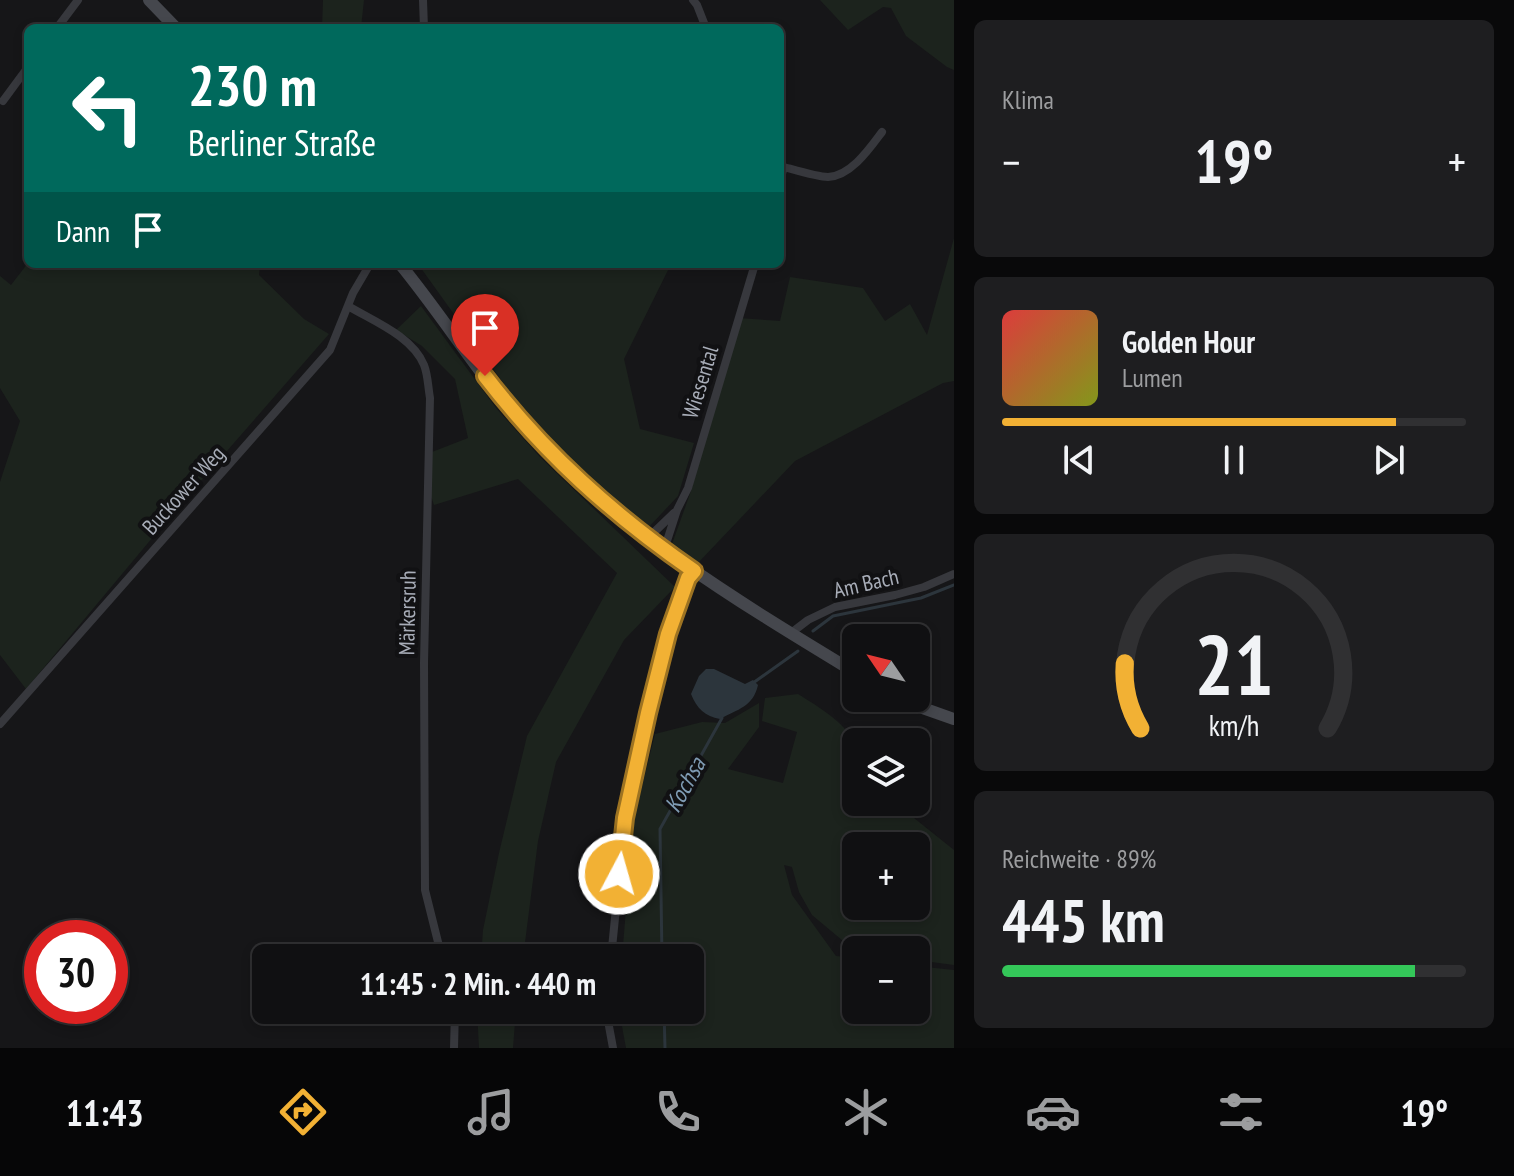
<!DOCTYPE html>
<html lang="de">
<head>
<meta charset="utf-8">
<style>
  body { margin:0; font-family:"PT Sans Narrow",sans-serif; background:#1e1e20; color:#f1f3f6; height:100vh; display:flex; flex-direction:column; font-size:30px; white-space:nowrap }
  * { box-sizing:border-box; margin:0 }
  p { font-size:26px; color:#9c9d9f }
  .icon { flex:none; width:44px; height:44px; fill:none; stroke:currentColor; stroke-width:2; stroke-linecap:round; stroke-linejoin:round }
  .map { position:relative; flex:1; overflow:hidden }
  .details { display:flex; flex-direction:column; gap:20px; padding:20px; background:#09090a; width:560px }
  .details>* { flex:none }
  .banner { position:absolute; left:24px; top:24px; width:760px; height:244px; border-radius:12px; box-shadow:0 4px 12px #0003,0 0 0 2px #303032; background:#00695c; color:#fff; overflow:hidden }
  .needle { width:52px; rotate:305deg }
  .controls { position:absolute; left:842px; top:624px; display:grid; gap:16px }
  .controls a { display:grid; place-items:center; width:88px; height:88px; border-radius:12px; background:#101012; box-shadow:0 4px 12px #0003,0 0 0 2px #303032; font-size:40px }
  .speed { position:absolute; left:24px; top:920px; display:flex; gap:16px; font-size:40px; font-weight:700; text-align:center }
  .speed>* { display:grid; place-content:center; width:104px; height:104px; border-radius:50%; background:#101012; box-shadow:0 4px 12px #0003,0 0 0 2px #303032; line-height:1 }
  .speed .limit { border:12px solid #d22; background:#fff; color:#111 }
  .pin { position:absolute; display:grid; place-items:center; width:68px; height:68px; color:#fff; margin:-82px -34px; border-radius:50% 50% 50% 0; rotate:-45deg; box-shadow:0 0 8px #0007 }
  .pin .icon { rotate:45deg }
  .me { position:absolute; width:88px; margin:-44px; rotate:6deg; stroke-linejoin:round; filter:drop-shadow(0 0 6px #0008) }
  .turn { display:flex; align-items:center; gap:28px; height:168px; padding:0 32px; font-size:36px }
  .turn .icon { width:104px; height:104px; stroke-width:2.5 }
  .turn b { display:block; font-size:56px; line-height:68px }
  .then { display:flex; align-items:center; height:76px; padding:0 32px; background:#0003; gap:16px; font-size:30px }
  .big { font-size:60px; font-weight:600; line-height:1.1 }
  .details .card { flex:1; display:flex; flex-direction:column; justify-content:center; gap:12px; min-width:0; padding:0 28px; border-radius:12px; background:#1e1e20 }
  .details .dial { align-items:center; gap:0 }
  .dial svg { height:208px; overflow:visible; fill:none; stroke:#303032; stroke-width:7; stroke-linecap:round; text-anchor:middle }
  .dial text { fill:#f1f3f6; stroke:none }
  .song { display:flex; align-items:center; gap:24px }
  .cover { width:96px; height:96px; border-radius:12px; background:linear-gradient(135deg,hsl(0 70% 55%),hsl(70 70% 35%)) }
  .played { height:8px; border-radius:4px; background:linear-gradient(90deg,#f2b134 85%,#303032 85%) }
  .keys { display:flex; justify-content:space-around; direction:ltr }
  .heat { display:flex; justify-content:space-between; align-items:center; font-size:44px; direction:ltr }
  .charge { height:12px; border-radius:6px; background:linear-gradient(90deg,#34c759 89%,#303032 0) }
  .trip { position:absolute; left:252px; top:944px; width:452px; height:80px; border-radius:12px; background:#101012; box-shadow:0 4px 12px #0003,0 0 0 2px #303032; font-weight:600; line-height:80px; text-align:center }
  .dock { display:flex; height:128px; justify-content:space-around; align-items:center; background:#060607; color:#9c9d9f }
  .dock .icon { width:56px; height:56px }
  .dock .on { color:#f2b134 }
  .dock b { font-size:36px; color:#f1f3f6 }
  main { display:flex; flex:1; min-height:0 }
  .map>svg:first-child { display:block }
  .green { fill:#1c231d; fill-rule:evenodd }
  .water { fill:#2c353c }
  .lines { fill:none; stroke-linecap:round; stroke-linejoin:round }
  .stream { stroke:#2c353c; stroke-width:3 }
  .street { stroke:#37383d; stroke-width:8 }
  .secondary { stroke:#45474d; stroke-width:12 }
  .route-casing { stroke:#9d7322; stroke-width:20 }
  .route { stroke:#f2b134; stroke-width:14 }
  .labels { text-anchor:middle; stroke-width:8; stroke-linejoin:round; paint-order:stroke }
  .street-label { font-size:22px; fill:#a8adb8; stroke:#111113 }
  .water-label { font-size:24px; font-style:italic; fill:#7f9bb3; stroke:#111113 }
</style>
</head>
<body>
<main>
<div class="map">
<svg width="954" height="1048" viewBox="0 0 954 1048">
  <rect width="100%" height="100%" fill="#161618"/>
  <!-- green -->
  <path class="green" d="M 323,0 L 364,0 L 361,28 L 322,28 Z
    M 820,0 L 954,0 L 954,70 L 947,67 L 906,36 L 891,8 L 883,7 L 848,30 Z
    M 954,238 L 954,381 L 943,383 L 795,461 L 697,564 L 672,544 L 691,491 L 738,318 L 780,321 L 790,277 L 863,288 L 885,321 L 910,304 L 927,335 Z
    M 28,263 L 260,264 L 259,275 L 304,319 L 329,334 L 178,507 L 26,689 L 0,655 L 0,482 L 20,421 L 0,388 L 0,276 L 11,285 Z
    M 418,264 L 671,264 L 624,359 L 640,429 L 694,443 L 678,496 L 647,529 L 590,482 L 511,394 Z
    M 421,306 L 496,408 L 540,457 L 675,587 L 624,640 L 556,762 L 538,841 L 523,958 L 481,958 L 483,930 L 499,853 L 527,736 L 617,573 L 518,479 L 434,505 L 431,496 L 432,452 L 468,438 L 455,379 L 422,346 L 396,330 Z
    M 798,694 C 820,708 842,720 856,744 L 856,802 L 894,802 L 954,850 L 954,965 L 916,960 L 916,950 L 855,951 L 812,915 L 799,892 L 792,867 L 784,865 L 792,895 L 836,956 L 856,958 L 856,1010 L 916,1010 L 916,966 L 954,970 L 954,1048 L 626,1048 L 619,1010 L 690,1010 L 690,958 L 622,958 L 633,823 L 655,734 L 702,722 L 725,723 L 759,703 L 759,727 L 728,769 L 783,783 L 797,732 L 762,721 L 765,698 ZM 856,846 L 916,846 L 916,906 L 856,906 Z
    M 477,1010 L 516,1010 L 513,1048 L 479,1048 Z"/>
  <!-- water -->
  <path class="water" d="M 706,669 L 714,669 L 745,684 L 753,680 L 758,685 C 753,707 738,709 720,719 C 705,716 697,709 691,694 L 699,676 Z"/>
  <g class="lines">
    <!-- stream -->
    <path class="stream" d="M 813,631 L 833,616 L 921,598 L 954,585
      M 753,683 L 798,651
      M 662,958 L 660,829 L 722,718
      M 664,1010 L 665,1048"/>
    <!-- street -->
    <path class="street" d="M 423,0 L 424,28
      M 693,0 L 697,5 L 706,28
      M 57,28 L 78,0
      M 3,101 L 28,67
      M 784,167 C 795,170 818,177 828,177 C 851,176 870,148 882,132
      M 780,180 L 784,167
      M 348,306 C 373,321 412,336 424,365 C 428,375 428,387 430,398 L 424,663 L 425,890 L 442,958
      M 648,538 L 674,513
      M 664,550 L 677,510 L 688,488 L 755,264
      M 791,633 L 808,620 L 835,607 L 895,595 L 924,587 L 954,574
      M 0,724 L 330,350 L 353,293 L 370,264
      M 611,958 L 625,818 L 648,713 L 668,634 L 688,578 L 694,571
      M 606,1010 L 613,1048
      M 454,1048 L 455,1010"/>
    <!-- secondary -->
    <path class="secondary" d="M 149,0 L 176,28
      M 400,264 C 445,319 482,380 530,432 C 624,533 739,602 856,673
      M 900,698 L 917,706 L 954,719"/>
  </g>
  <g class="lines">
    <!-- route casing -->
    <g class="route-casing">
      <path id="route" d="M 485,376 C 545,454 613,515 694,571 L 688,578 L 668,634 L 648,713 L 625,818 L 619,874"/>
    </g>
    <!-- route -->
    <use href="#route" class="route"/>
  </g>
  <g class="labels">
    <!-- street labels -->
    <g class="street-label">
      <text transform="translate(700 382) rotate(-73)" y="8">Wiesental</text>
      <text transform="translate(183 490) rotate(-48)" y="8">Buckower Weg</text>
      <text transform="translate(866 583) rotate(-13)" y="8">Am Bach</text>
      <text transform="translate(407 613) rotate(-89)" y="8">Märkersruh</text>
    </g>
    <!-- water labels -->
    <g class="water-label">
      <text transform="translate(685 785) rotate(-61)" y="8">Kochsa</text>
    </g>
  </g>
</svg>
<div class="controls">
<a><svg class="needle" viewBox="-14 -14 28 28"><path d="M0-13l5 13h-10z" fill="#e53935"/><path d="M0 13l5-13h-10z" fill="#9c9d9f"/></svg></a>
<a><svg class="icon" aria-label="layers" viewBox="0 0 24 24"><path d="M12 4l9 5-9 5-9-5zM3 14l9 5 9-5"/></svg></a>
<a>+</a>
<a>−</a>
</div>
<div class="speed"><div class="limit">30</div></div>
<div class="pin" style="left:485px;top:376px;background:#d93025"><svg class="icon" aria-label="arrive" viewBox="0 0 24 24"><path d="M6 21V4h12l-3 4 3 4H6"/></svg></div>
<svg class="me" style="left:619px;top:874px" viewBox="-20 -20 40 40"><circle r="17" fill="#f2b134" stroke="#fff" stroke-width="3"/><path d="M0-11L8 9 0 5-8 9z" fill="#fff"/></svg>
<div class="trip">11:45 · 2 Min. · 440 m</div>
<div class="banner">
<div class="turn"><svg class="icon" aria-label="left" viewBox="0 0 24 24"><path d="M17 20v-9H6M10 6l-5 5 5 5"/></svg><div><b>230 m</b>Berliner Straße</div></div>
<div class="then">Dann<svg class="icon" aria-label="arrive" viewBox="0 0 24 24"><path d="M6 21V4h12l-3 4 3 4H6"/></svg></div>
</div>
</div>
<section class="details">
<div class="card"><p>Klima</p>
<div class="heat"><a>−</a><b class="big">19°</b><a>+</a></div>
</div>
<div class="card">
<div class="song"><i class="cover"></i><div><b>Golden Hour</b><p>Lumen</p></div></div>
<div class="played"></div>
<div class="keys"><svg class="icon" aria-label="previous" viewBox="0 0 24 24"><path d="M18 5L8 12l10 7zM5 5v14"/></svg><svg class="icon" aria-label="pause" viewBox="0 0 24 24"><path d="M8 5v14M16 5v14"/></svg><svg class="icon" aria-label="next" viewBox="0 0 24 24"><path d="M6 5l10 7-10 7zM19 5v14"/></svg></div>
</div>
<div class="card dial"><svg viewBox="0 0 100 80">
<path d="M14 69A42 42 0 1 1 86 69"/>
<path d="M14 69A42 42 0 0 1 8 44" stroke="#f2b134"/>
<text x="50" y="56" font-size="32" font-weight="700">21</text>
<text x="50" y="72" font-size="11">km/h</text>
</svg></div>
<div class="card"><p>Reichweite · 89%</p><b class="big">445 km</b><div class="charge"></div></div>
</section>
</main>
<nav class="dock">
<b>11:43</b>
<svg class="icon on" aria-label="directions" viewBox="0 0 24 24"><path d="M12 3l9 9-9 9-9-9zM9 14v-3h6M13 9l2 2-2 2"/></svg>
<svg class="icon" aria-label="music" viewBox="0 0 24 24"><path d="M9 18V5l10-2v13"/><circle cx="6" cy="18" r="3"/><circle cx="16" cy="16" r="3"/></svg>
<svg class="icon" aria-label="phone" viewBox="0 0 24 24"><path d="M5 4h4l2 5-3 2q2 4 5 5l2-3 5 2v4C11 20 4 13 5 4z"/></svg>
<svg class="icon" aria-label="climate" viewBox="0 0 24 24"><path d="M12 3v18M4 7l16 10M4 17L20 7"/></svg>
<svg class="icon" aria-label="car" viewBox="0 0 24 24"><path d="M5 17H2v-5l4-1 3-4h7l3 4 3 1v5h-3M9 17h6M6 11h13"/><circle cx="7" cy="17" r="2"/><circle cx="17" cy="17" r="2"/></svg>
<svg class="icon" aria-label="filters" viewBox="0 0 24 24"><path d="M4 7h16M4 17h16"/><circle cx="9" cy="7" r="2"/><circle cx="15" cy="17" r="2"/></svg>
<b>19°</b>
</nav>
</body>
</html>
